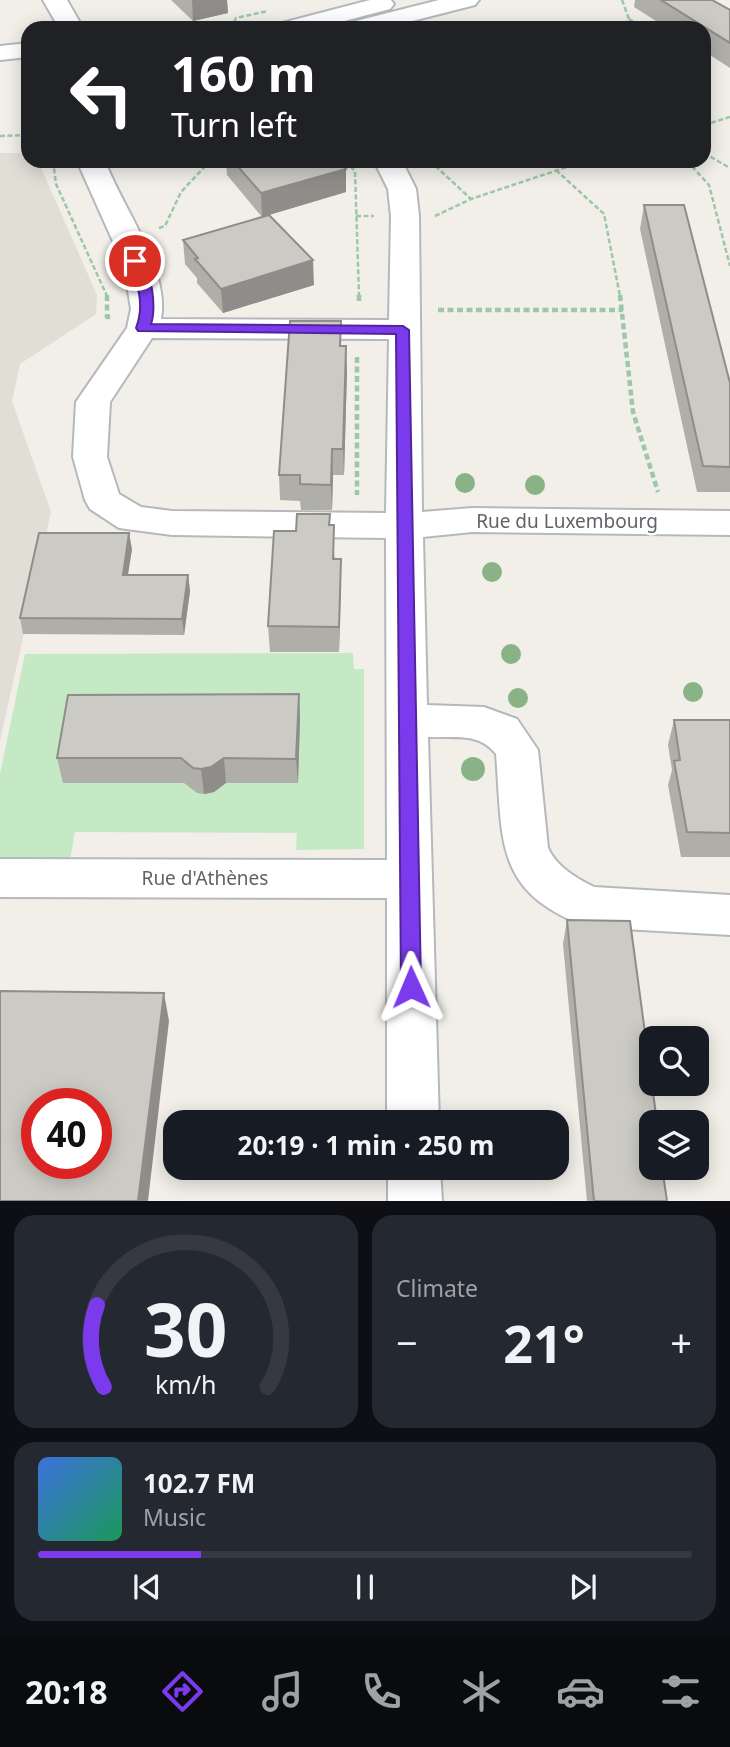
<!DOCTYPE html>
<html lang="en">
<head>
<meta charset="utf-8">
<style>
  body { margin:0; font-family:"Noto Sans",sans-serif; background:#242831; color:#f1f3f6; height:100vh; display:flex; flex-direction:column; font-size:26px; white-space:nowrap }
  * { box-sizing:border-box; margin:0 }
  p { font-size:23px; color:#9ea1a6 }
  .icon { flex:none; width:38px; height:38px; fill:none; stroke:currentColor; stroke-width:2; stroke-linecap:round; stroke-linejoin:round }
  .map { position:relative; height:1201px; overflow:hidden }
  .details { display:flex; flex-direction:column; gap:14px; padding:14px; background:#0d0f14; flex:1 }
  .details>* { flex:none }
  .hud { position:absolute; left:21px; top:21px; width:690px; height:147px; border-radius:21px; box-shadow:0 4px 18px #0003; background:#202124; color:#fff; overflow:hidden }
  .tools { position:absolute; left:639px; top:1026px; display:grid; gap:14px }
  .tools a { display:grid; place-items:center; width:70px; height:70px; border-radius:14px; background:#171b24; box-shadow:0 4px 18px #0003; font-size:35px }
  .speed { position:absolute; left:21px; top:1088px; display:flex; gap:14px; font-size:35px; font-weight:700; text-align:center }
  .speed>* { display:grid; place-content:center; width:91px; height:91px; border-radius:50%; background:#171b24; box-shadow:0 4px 18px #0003; line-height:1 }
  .speed .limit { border:10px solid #d22; background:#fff; color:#111 }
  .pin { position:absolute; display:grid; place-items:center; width:60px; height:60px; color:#fff; margin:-30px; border:4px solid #fff; border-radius:50%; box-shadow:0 2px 7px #0007 }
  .me { position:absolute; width:77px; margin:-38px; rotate:359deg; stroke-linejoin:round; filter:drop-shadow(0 0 5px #0008) }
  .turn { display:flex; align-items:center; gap:24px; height:147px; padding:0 35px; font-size:32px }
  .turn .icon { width:91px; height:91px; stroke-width:2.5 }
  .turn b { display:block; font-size:49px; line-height:60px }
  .big { font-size:52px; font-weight:700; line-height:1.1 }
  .details .widget { flex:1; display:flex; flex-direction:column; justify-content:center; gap:10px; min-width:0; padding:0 24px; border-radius:21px; background:#242831 }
  .details .dial { align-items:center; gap:0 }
  .dial svg { height:182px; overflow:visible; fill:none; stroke:#363941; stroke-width:7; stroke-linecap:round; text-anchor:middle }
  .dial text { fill:#f1f3f6; stroke:none }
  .song { display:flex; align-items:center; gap:21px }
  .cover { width:84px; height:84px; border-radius:10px; background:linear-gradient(135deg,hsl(220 70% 55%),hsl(150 70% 35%)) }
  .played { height:7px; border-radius:4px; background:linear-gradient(90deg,#7c3aed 25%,#363941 25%) }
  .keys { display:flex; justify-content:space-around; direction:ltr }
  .heat { display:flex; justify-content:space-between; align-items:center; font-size:38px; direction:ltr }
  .details .tiles { flex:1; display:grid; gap:14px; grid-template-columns:1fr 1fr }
  .widget:last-child { grid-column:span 2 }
  .trip { position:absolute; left:163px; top:1110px; width:406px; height:70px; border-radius:21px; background:#171b24; box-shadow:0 4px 18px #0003; font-weight:700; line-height:70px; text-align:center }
  .tabs { display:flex; height:112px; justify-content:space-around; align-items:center; background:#090b0e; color:#9ea1a6 }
  .tabs .icon { width:49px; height:49px }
  .tabs .selected { color:#7c3aed }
  .tabs b { font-size:32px; color:#f1f3f6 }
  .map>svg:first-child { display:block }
  .education { fill:#e1ded6 }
  .green { fill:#c5e8c5 }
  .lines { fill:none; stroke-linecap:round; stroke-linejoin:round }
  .minor-casing { stroke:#b5b8bc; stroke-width:4 }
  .path-far1 { stroke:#9cc7a9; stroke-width:2.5; stroke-dasharray:5 2.5; stroke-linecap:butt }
  .path { stroke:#9cc7a9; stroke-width:4.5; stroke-dasharray:6 3.5; stroke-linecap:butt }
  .minor { fill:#fff; fill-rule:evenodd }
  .tree { fill:#89b387 }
  .wall { fill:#afaea9 }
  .shaded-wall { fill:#8f8d8a }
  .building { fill:#cccac5; stroke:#8f8d8a; stroke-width:2; fill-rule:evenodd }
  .route { fill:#7c3aed; stroke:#51269a; stroke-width:2 }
  .labels { text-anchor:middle; stroke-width:5; stroke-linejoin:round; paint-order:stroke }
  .street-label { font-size:19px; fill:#5f6368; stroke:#fff }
</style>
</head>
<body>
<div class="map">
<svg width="730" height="1201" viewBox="0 0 730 1201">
  <rect width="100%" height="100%" fill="#f1efe8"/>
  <!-- education -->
  <path class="education" d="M 0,153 L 28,153 L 28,161 L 38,161 L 97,295 L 96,314 L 20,364 L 12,401 L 51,512 L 0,741 Z"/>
  <!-- green -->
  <path class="green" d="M 353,653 L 354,669 L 364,669 L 364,849 L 296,850 L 297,833 L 75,832 L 70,860 L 0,860 L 0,774 L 25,654 Z"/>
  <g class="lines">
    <!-- minor casing -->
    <g class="minor-casing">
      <path id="minor" d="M 43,0 L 67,0 L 83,28 L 59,28 Z
        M 370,0 L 391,0 L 394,4 L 390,9 L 318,28 L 278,28 L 282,23 Z
        M 439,0 L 479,0 L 475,5 L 385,28 L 344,28 L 348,23 Z
        M 28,43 L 28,57 L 0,60 L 0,46 Z
        M 77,161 L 105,161 C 122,207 170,269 161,319 L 389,320 L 391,216 L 388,189 L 374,161 L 402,161 L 416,189 L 419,216 L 422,512 L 472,508 L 730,511 L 730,535 L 472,532 L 423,537 L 427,705 L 484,707 L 517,719 L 538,750 L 548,848 C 557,867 576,878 594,887 L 730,895 L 730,935 L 588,927 C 493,893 503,840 496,754 C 479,732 454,738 428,737 L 439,1122 L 387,1122 L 387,898 L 0,897 L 0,859 L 387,860 L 386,538 L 172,535 L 119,528 L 90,509 L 85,500 L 73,457 L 76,402 L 127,328 L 131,309 L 124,266 ZM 152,338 L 389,339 L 386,513 L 172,511 L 141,507 L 119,494 L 107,457 L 110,402 Z
        M 388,1167 L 440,1167 L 442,1201 L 388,1201 Z"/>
    </g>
    <!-- path-far1 -->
    <path class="path-far1" d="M 622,0 L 629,19 L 622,28
      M 629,19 L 643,28
      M 221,28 L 233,24 L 236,18 L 268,11
      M 704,125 L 730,117
      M 0,136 L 28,135
      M 704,153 L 730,168
      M 53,161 L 56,184 L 107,296
      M 345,161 L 355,171 L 359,296
      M 430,161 L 471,199
      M 687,161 L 709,185 L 730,266
      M 556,170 L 604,214 L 620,296
      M 356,216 L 374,216
      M 435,216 L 471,199 L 585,161
      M 159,228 L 165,226 L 181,192 L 210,161"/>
    <!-- path -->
    <path class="path" d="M 107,295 L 107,317 L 110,317
      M 359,295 L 359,303
      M 620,295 L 633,412 L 658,492
      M 438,310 L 623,310
      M 357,357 L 357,495"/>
    <!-- minor -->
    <use href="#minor" class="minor"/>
  </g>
  <!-- trees -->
  <g class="tree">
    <circle cx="465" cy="483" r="10"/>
    <circle cx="535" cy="485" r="10"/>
    <circle cx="492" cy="572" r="10"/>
    <circle cx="511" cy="654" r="10"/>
    <circle cx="693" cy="692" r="10"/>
    <circle cx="518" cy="698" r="10"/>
    <circle cx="473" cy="769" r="12"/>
  </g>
  <!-- wall -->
  <path class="wall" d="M 171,0 L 227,0 L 228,13 L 193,21 Z
    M 635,0 L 712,0 L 730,10 L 730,68 L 704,51 L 704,28 L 667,28 L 634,7 Z
    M 226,161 L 337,161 L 346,169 L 346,192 L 269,215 L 314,285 L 223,313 L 197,283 L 197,278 L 185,264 L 183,240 L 262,217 L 227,175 Z
    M 644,205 L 730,383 L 730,492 L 697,492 L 640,229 Z
    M 341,346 L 347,371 L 344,475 L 333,475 L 332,510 L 301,510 L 300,501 L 280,500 L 279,475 Z
    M 330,514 L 330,525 L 335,559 L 341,559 L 339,652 L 270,652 L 268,626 L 296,531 Z
    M 132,549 L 128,575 L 188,575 L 190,591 L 184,635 L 23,634 L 20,618 Z
    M 299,694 L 300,719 L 298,783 L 226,783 L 214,792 L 204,794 L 197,793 L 184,783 L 63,783 L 57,758 Z
    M 674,720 L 730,720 L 730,857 L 681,857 L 668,785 L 672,770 L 668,745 Z
    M 567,920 L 667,1201 L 587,1201 L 563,944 Z"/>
  <!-- shaded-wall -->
  <path class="shaded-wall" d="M 192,0 L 227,0 L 228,13 L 193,21 Z
    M 346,169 L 346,192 L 262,217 L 261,193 Z
    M 313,260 L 314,285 L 223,313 L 221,289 Z
    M 346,346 L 347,371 L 344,475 L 343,449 Z
    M 332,449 L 333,475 L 332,510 L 331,485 Z
    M 129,533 L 132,549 L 125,591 L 123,575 Z
    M 341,559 L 341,584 L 339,652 L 339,627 Z
    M 188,575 L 190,591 L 184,635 L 182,619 Z
    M 299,694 L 300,719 L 298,783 L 296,759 Z
    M 224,758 L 226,783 L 214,792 L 204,794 L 201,769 Z
    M 164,993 L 169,1021 L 148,1201 L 138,1201 Z"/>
  <!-- building -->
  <path class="building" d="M 661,0 L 712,0 L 730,10 L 730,43 Z
    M 233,161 L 337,161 L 346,169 L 261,193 Z
    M 644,205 L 684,205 L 730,383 L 730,467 L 703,466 Z
    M 269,215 L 313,260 L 221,289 L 195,259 L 198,258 L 183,240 Z
    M 290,321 L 341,321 L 340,346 L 346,346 L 343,449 L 332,449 L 331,485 L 300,484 L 300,475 L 279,475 Z
    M 297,514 L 330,514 L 329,525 L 334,525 L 333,559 L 341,559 L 339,627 L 268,626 L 274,531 L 296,531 Z
    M 39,533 L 129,533 L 123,575 L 188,575 L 182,619 L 20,618 Z
    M 299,694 L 296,759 L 224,758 L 211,767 L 201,769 L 193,768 L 181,758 L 57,758 L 68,695 Z
    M 674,720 L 730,720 L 730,833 L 687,832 L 674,761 L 680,760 Z
    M 567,920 L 630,921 L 657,1122 L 651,1122 L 651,1167 L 662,1167 L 667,1201 L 594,1201 Z
    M 0,991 L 164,993 L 138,1201 L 0,1201 ZM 37,1104 L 96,1104 L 96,1164 L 37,1164 Z"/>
  <!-- route -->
  <path class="route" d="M 135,257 C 152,264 157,308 151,324 L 403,326 L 409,330 L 421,987 L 418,994 L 411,996 L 404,994 L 401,987 L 396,334 L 138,331 L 136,328 C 145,305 138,283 128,261 Z"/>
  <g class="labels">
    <!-- street labels -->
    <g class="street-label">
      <text x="567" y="528">Rue du Luxembourg</text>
      <text x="205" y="885">Rue d'Athènes</text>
    </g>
  </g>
</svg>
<div class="tools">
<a><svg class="icon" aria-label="search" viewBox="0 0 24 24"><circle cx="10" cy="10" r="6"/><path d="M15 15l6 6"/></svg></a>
<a><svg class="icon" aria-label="layers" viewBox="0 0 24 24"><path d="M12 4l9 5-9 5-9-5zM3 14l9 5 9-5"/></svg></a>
</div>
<div class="speed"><div class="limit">40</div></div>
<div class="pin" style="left:135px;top:261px;background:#d93025"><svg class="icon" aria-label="arrive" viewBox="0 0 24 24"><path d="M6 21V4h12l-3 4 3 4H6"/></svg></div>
<svg class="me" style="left:411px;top:987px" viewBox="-20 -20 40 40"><path d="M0-17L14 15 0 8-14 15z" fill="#7c3aed" stroke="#fff" stroke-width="4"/></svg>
<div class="trip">20:19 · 1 min · 250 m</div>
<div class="hud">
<div class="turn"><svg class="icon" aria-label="left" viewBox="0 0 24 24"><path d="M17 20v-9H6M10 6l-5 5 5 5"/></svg><div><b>160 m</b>Turn left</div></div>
</div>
</div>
<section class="details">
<div class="tiles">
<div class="widget dial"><svg viewBox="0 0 100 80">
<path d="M14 69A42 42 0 1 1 86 69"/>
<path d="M14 69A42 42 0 0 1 11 33" stroke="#7c3aed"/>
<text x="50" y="56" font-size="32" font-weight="700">30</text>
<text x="50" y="72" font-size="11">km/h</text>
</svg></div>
<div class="widget"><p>Climate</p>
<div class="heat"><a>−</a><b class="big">21°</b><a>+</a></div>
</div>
<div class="widget">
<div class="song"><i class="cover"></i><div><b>102.7 FM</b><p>Music</p></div></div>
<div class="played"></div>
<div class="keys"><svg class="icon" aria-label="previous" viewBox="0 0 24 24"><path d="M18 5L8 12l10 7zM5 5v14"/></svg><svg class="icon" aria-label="pause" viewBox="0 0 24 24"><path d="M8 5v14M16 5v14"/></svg><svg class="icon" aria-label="next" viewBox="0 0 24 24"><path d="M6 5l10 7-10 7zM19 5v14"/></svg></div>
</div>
</div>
</section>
<nav class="tabs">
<b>20:18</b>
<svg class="icon selected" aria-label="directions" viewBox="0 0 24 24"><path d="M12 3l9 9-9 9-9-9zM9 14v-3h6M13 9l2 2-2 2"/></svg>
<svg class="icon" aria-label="music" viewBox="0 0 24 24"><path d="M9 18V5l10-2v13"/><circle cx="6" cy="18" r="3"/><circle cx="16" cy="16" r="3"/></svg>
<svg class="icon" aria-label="phone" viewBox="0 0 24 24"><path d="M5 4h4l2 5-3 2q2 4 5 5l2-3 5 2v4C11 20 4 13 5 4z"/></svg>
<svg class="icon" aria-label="climate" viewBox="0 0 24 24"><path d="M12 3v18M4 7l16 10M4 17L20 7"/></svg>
<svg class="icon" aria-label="car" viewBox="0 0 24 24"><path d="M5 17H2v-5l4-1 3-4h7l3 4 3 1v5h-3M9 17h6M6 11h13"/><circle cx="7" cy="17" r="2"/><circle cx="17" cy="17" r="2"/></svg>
<svg class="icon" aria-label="filters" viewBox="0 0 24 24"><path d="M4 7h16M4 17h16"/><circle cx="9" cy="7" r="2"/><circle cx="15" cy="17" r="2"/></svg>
</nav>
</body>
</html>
